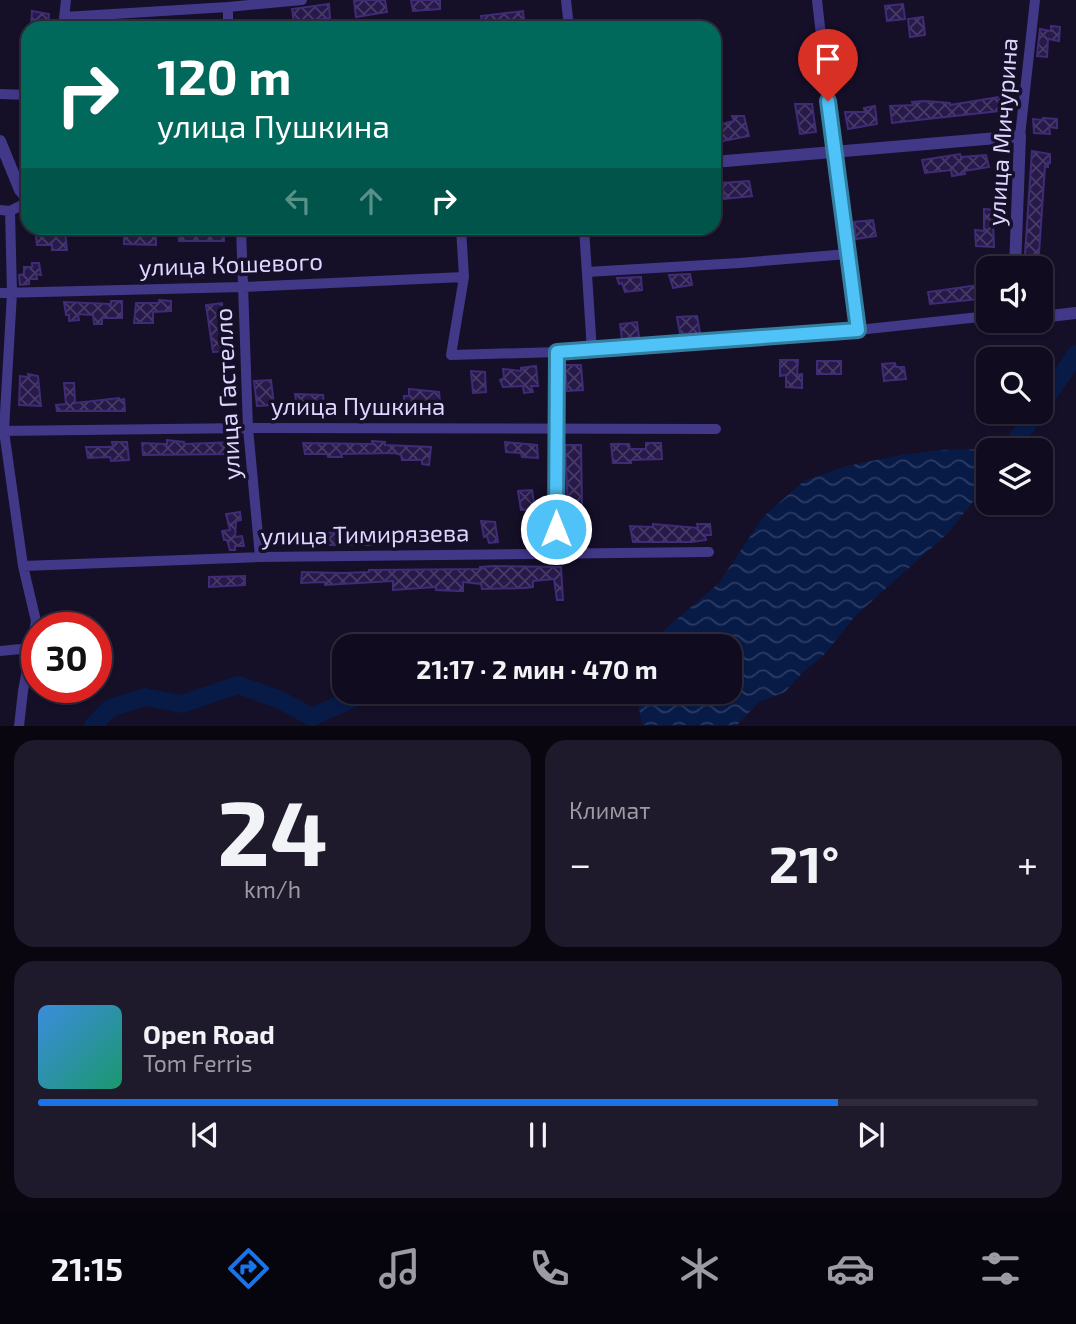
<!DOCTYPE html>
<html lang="ru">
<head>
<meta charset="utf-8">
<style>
  body { margin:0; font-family:"Exo 2",sans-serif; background:#1e192b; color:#f1f3f6; height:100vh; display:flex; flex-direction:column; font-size:26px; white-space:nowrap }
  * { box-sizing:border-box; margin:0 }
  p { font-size:23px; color:#9c9ba4 }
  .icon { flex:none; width:38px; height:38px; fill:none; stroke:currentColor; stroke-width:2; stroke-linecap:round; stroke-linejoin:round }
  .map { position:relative; height:726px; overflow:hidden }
  .details { display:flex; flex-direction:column; gap:14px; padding:14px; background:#090610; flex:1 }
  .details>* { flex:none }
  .top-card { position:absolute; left:21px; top:21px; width:700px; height:214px; border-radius:21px; box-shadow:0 2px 5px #0004,0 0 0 2px #302b3c; background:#00695c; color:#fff; overflow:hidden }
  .tools { position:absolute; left:976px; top:256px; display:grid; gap:14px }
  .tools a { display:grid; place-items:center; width:77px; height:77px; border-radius:14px; background:#100b1e; box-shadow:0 2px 5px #0004,0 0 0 2px #302b3c; font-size:35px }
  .speed { position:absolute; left:21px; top:612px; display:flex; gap:14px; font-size:35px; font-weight:700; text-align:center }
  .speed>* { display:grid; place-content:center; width:91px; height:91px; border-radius:50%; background:#100b1e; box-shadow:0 2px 5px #0004,0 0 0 2px #302b3c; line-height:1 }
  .speed .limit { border:10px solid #d22; background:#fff; color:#111 }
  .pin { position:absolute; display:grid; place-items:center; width:60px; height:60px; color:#fff; margin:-72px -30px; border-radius:50% 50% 50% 0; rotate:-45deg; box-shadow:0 0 7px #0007 }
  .pin .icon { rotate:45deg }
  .me { position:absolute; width:77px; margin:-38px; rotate:0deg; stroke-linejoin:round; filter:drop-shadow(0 0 5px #0008) }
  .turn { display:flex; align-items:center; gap:24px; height:147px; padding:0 21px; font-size:32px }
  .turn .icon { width:91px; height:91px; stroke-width:2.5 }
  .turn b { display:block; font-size:49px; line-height:60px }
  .lanes { display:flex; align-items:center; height:66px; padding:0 21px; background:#0003; justify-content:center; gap:35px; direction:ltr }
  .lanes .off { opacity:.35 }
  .big { font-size:52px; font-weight:700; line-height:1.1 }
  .details .tile { flex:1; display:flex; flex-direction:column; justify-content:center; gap:10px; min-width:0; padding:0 24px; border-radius:21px; background:#1e192b }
  .details .dial { align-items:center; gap:0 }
  .dial b { font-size:91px; line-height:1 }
  .song { display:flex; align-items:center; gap:21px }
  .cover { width:84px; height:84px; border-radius:10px; background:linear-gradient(135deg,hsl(210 70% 55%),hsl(160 70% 35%)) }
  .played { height:7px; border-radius:4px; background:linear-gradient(90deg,#1a73e8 80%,#302b3c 80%) }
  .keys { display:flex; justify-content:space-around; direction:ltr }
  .heat { display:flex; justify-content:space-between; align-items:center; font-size:38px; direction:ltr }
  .details .tiles { flex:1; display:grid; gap:14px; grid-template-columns:1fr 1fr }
  .tile:last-child { grid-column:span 2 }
  .trip { position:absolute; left:332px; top:634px; width:410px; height:70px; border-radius:21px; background:#100b1e; box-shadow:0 2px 5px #0004,0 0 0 2px #302b3c; font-weight:700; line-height:70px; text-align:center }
  .dock { display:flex; height:112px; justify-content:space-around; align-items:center; background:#06040c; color:#9c9ba4 }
  .dock .icon { width:49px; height:49px }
  .dock .selected { color:#1a73e8 }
  .dock b { font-size:32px; color:#f1f3f6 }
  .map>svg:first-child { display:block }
  .water { fill:url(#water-waves) }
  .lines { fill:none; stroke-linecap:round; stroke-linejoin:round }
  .river { stroke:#081b47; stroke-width:18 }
  .building { fill:url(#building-cross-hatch); stroke:#402b76; stroke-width:2 }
  .minor { stroke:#413888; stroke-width:10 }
  .tertiary { stroke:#413888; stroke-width:12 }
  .route-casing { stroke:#337fa1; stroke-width:18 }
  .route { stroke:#4fc3f7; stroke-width:12 }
  .labels { text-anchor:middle; stroke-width:7; stroke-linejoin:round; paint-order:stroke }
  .street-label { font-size:24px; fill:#ddd6ff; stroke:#150f28 }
</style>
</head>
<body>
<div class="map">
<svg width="1076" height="726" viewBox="0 0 1076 726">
  <defs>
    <pattern id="water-waves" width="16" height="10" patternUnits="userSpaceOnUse" patternTransform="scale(1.75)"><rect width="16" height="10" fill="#081b47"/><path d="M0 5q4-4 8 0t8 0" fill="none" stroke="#2c3b63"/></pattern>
    <pattern id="building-cross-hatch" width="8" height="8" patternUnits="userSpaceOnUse" patternTransform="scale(1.75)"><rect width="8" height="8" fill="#271a4a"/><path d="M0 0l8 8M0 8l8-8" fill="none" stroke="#463b65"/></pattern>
  </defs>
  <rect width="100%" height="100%" fill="#150f28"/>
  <!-- water -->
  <path class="water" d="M 991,449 L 989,450 L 989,482 L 948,533 L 855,616 L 825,654 L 802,673 L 785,692 L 759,702 L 737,725 L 642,725 L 636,691 L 730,691 L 730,646 L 652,646 L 655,638 L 719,583 L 763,517 L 804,481 L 847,466 L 901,455 L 941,450 Z"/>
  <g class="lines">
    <!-- river -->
    <path class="river" d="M 1041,406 L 1076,354
      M 1009,450 L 1037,411
      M 421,691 L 444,696 L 451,691
      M 93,726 L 110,708 L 145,697 L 182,704 L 238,685 L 278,699 L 312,717 L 370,691"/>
  </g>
  <!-- building -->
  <path class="building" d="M 363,0 L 385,0 L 387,12 L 356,17 L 354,1 Z
    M 411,0 L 440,0 L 440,9 L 413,11 Z
    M 329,4 L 330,18 L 294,23 L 292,9 Z
    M 903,4 L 905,19 L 887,21 L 885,6 Z
    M 32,11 L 49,14 L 48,28 L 31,28 Z
    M 523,11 L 525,28 L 483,28 L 481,16 Z
    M 923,17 L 925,35 L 910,37 L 908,19 Z
    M 1051,26 L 1060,27 L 1059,41 L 1048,39 L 1047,57 L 1037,56 L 1040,29 L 1051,31 Z
    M 999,97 L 999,111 L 892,123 L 890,106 L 913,105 L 912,102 L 925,101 L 950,103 L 950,105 Z
    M 795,104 L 812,104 L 816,132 L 800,134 Z
    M 875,106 L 877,124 L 848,129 L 845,112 L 865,112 L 864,108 Z
    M 732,116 L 744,116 L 749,136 L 717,142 L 714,126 L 734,121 Z
    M 1043,118 L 1057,119 L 1057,128 L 1049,127 L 1050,134 L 1034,133 L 1033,119 L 1043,120 Z
    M 1032,151 L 1050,154 L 1050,163 L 1048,162 L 1048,167 L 1045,166 L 1038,268 L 1024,268 Z
    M 960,154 L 961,157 L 986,155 L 989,167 L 964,171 L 965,174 L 952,176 L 951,170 L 925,173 L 922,160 Z
    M 749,181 L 752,196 L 724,199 L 722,183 Z
    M 984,209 L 996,210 L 996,220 L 993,220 L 994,247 L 976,246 L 975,230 L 984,231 Z
    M 873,220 L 876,236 L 856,239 L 854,222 Z
    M 35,228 L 65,231 L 67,250 L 52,250 L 52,245 L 37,245 Z
    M 189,228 L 224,228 L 224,241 L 179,241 L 178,230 L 189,231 Z
    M 142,231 L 156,232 L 156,245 L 124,244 L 124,232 Z
    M 32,263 L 39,263 L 41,275 L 36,274 L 37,279 L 29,279 L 29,284 L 20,285 L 19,275 L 24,274 L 24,267 L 32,267 Z
    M 690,274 L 692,285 L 673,288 L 669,275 Z
    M 641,277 L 642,290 L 625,292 L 622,283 L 619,284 L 617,278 Z
    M 978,285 L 979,288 L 989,288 L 989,298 L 930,304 L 928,292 Z
    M 159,300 L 171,301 L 171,311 L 153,312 L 153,323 L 134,323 L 136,303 L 159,303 Z
    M 111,301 L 122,301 L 122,318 L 102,318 L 102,324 L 94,324 L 93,315 L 78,314 L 79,320 L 69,321 L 69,315 L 66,315 L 64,302 L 111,304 Z
    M 222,303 L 227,351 L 213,352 L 206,305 Z
    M 697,316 L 700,333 L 680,334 L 677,317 Z
    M 637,322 L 639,337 L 622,339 L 620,324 Z
    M 780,360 L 798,360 L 797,375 L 802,374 L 802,388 L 786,387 L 786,375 L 780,376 Z
    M 817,361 L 841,361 L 841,374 L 817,374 Z
    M 895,363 L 896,367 L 904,367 L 906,379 L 884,381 L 882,364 Z
    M 565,365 L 581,365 L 583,390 L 567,391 Z
    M 536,366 L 538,386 L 531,386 L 533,392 L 524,393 L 523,386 L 503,387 L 500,380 L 504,378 L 503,369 L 521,371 L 521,368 Z
    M 471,371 L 485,372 L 486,392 L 473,393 Z
    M 28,374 L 38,376 L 41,406 L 19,405 L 20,376 L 29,377 Z
    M 271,380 L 274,405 L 257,406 L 254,381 Z
    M 64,383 L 74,383 L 75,403 L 119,398 L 120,400 L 124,399 L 125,411 L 57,411 L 56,405 L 66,404 Z
    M 409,389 L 439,392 L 441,409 L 432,409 L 432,405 L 404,405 L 404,396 L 409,396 Z
    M 295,394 L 323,395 L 324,407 L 297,407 Z
    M 167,440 L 184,442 L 184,444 L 235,442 L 237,454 L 143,455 L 142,443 L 167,444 Z
    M 372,441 L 385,442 L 385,445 L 431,447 L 429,465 L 422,464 L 422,460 L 402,460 L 401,455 L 395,453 L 341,454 L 342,457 L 328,457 L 327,454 L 305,454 L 303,443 L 372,444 Z
    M 112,442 L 127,442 L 129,460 L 111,461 L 110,457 L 88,458 L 86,447 L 113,447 Z
    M 505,442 L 537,445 L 538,458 L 522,457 L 521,453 L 506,452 Z
    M 646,443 L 661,443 L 662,459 L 631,460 L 631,463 L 613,463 L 611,444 L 629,444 L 630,449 L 646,449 Z
    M 565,445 L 581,445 L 582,508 L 568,508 Z
    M 532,490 L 535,510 L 521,510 L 518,491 Z
    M 240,512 L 241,520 L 236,521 L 235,537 L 242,536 L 244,546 L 235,546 L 235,550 L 230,550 L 227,540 L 224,540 L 222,531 L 230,530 L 226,514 Z
    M 582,520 L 584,542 L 566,542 L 564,529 L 567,529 L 567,521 Z
    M 481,521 L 495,522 L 498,542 L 489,543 L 487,536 L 484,537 Z
    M 653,524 L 698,528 L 697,524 L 710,524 L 711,535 L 705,535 L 706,540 L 692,542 L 633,542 L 630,526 L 653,527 Z
    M 343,530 L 441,532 L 442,543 L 380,542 L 380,544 L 366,545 L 301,545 L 300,532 L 343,533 Z
    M 494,566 L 561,567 L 563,600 L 557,600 L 554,579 L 533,581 L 533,587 L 525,588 L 482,589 L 481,584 L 463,582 L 463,591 L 458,591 L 436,590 L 436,587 L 393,590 L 393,581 L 325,585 L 325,582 L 301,583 L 302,572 L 343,573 L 369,572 L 369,570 L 480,569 L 480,567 Z
    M 245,576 L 245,585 L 209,587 L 209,577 Z"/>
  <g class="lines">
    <!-- minor -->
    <path class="minor" d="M 566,0 L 569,28
      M 817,0 L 834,152 L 858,330
      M 228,7 L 228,28
      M 64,17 L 228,7 L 302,0
      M 63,28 L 66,0
      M 0,94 L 28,95
      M 1020,136 L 1035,0
      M 0,210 L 10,211 L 28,202
      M 10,211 L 12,293 L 4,431 L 23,566 L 36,621 L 23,691 L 19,726
      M 241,228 L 248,428 L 260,557
      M 461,228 L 464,277 L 451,355 L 592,351 L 858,330 L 989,316
      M 584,228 L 592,351
      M 587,272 L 739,263 L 848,254
      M 0,293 L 243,287 L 464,277
      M 0,431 L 248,428 L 716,429
      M 556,554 L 557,352
      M 23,566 L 260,557 L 709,552
      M 0,651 L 31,648"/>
    <!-- tertiary -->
    <path class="tertiary" d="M 0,141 L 20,190 L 28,199
      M 714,162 L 1020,136 L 1015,268
      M 1041,317 L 1076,313"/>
  </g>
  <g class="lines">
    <!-- route casing -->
    <g class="route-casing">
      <path id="route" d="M 556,529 L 557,352 L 858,330 L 828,101"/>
    </g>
    <!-- route -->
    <use href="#route" class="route"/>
  </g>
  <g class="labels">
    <!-- street labels -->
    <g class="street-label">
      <text transform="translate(1003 132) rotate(-86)" y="8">улица Мичурина</text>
      <text transform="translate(231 265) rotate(-2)" y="8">улица Кошевого</text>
      <text transform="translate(228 394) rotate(-93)" y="8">улица Гастелло</text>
      <text x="358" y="415">улица Пушкина</text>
      <text transform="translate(365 535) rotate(-1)" y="8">улица Тимирязева</text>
    </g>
  </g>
</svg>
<div class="tools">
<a><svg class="icon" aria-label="sound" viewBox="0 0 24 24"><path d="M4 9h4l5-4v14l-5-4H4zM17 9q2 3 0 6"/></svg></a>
<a><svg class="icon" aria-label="search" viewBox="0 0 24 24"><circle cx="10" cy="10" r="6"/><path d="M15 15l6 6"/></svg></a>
<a><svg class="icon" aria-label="layers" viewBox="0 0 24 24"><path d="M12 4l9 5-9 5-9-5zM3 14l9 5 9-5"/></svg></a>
</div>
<div class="speed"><div class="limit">30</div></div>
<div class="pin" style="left:828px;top:101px;background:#d93025"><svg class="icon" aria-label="arrive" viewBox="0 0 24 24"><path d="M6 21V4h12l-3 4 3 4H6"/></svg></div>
<svg class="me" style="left:556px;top:529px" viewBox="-20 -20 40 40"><circle r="17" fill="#4fc3f7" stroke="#fff" stroke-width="3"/><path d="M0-11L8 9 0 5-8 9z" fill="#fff"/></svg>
<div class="trip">21:17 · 2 мин · 470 m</div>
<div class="top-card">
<div class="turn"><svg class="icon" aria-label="right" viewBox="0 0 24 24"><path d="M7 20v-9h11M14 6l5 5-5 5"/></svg><div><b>120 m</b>улица Пушкина</div></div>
<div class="lanes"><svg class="icon off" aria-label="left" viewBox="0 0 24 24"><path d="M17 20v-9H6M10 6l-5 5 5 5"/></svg><svg class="icon off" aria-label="ahead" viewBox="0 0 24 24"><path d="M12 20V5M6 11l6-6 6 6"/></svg><svg class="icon" aria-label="right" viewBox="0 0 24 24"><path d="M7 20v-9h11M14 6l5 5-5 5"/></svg></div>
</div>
</div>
<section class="details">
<div class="tiles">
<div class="tile dial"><b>24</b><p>km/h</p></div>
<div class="tile"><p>Климат</p>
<div class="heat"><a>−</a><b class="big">21°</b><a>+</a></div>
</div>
<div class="tile">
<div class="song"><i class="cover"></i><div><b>Open Road</b><p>Tom Ferris</p></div></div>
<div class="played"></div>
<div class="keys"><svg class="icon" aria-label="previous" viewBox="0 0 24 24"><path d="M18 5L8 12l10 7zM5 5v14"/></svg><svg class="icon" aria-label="pause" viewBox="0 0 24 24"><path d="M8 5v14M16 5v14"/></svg><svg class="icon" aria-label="next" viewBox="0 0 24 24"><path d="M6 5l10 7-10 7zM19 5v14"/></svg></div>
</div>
</div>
</section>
<nav class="dock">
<b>21:15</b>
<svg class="icon selected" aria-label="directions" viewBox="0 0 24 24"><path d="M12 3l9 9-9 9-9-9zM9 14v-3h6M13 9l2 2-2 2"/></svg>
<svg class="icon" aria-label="music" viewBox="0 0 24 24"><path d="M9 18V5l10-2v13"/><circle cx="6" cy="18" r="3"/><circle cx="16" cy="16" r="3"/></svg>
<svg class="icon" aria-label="phone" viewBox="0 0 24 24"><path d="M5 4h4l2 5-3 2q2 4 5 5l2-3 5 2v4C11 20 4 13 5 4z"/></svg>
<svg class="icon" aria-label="climate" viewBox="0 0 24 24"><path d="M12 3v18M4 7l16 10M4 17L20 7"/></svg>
<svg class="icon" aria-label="car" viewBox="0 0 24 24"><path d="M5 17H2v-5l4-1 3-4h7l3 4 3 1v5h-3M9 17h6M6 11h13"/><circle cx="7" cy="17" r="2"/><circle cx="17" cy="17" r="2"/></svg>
<svg class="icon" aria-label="filters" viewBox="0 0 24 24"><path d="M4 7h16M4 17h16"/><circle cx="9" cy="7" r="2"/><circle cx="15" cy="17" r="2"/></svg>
</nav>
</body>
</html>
